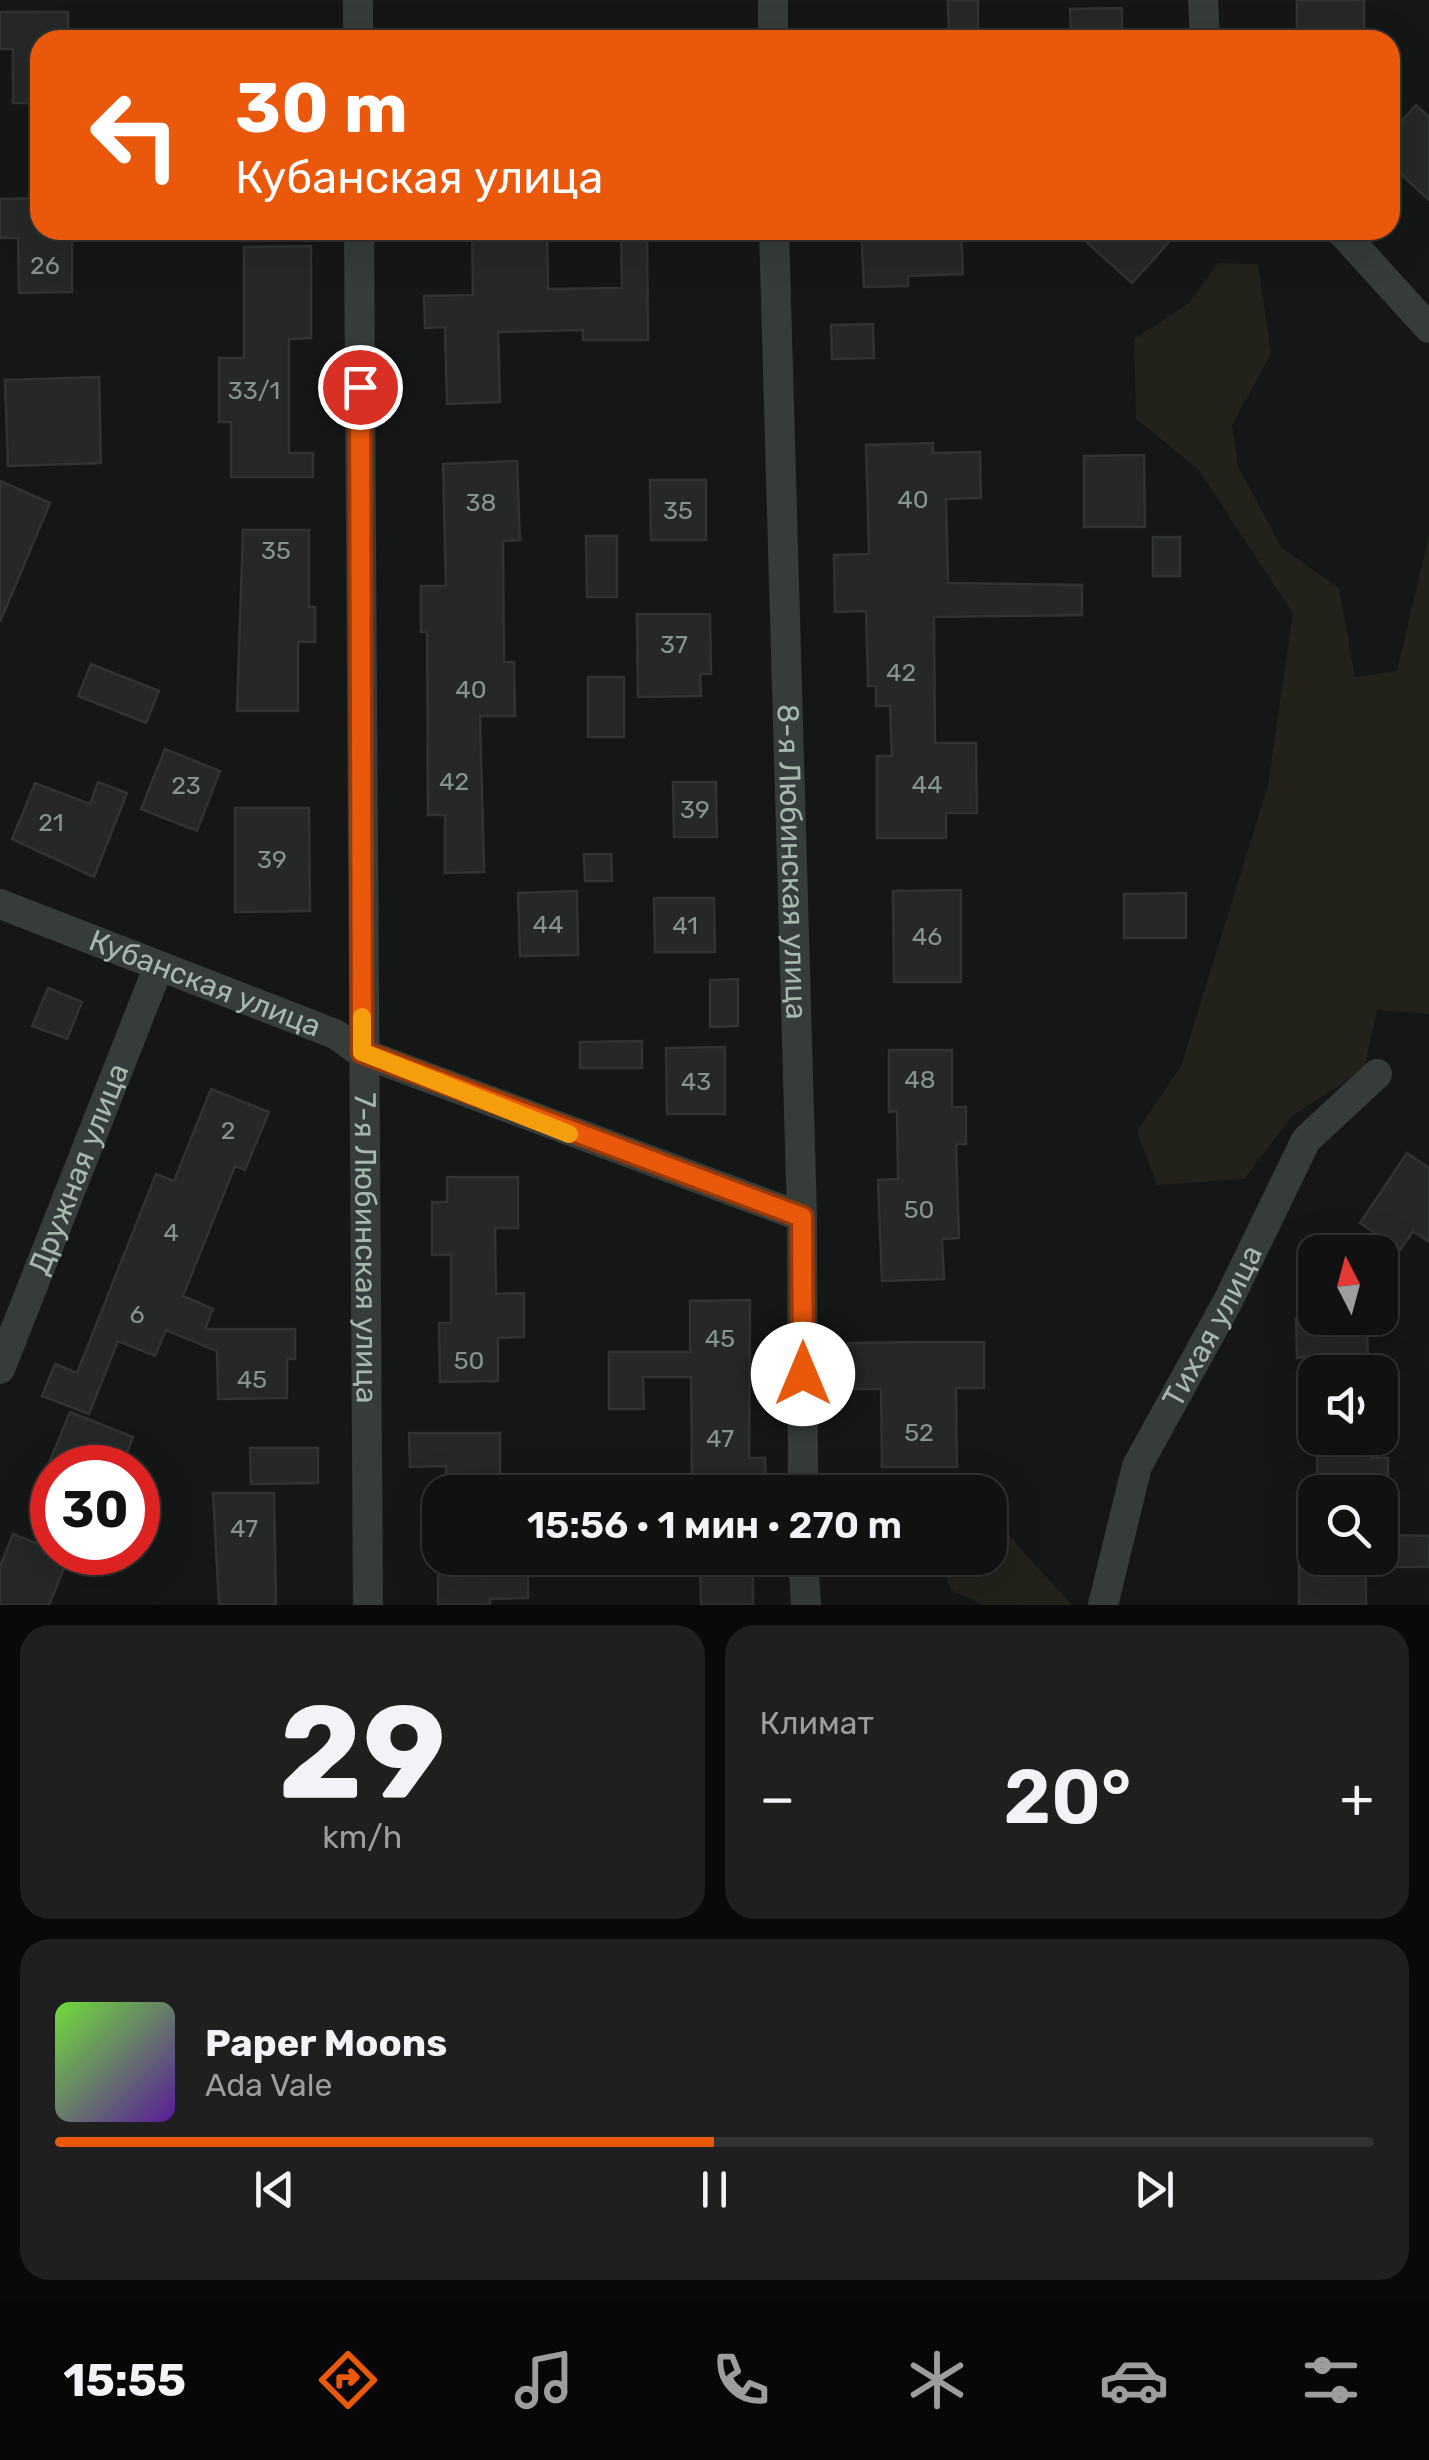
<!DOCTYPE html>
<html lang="ru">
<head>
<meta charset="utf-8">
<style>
  body { margin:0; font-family:Rubik,sans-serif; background:#1e1f1e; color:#f1f3f6; height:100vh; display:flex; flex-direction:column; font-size:38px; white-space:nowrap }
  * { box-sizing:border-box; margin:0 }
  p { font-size:32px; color:#9c9d9f }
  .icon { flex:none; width:55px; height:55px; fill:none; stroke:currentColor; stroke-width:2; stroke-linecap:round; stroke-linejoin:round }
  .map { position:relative; height:1605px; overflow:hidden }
  .details { display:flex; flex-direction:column; gap:20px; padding:20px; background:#090909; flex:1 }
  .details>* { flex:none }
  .guide { position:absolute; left:30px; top:30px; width:1370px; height:210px; border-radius:30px; box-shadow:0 10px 40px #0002,0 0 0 2px #303130; background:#ea580c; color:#fff; overflow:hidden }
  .needle { width:65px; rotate:354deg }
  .tools { position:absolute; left:1298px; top:1235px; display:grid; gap:20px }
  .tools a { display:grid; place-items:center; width:100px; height:100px; border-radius:20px; background:#101110; box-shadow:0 10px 40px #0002,0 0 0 2px #303130; font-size:50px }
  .speed { position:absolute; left:30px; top:1445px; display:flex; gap:20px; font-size:50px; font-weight:700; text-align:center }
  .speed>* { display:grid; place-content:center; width:130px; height:130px; border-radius:50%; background:#101110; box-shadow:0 10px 40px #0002,0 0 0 2px #303130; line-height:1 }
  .speed .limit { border:15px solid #d22; background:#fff; color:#111 }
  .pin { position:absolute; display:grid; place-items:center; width:85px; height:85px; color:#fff; margin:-42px; border:5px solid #fff; border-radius:50%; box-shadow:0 2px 10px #0007 }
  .me { position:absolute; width:110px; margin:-55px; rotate:0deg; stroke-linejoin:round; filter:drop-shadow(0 0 8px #0008) }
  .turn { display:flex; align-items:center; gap:35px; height:210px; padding:0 40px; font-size:45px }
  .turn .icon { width:130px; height:130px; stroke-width:2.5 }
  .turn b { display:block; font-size:70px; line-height:85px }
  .big { font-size:75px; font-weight:600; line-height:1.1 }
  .details .widget { flex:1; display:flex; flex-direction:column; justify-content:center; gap:15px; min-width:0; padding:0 35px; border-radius:30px; background:#1e1f1e }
  .details .dial { align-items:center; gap:0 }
  .dial b { font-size:130px; line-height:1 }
  .song { display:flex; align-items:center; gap:30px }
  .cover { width:120px; height:120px; border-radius:15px; background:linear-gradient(135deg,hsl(100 70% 55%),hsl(270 70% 35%)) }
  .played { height:10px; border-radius:5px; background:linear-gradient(90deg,#ea580c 50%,#303130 50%) }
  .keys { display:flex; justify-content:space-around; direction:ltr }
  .heat { display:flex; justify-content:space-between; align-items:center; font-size:55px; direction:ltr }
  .details .tiles { flex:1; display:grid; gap:20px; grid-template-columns:1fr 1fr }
  .widget:last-child { grid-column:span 2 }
  .trip { position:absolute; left:422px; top:1475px; width:585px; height:100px; border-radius:30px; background:#101110; box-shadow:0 10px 40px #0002,0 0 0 2px #303130; font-weight:600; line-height:100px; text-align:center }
  .dock { display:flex; height:160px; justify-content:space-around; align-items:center; background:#060706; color:#9c9d9f }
  .dock .icon { width:70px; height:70px }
  .dock .on { color:#ea580c }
  .dock b { font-size:45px; color:#f1f3f6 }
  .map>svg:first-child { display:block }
  .green { fill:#22211a }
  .building { fill:#252827; stroke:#2f3332; stroke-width:2.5 }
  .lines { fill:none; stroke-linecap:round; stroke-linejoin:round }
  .minor { stroke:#353c39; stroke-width:30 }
  .route-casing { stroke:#983908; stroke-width:25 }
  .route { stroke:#ea580c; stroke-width:18 }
  .slow { stroke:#f59e0b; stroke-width:18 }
  .labels { text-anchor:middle; stroke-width:10; stroke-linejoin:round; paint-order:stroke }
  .number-label { font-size:25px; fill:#85948c }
  .street-label { font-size:30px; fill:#a5b8ad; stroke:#101211 }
</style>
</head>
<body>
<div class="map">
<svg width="1429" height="1605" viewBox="0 0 1429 1605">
  <rect width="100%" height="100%" fill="#151716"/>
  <!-- green -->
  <path class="green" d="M 1218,263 L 1258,264 L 1271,354 L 1232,425 L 1238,467 L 1282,548 L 1339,588 L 1355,677 L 1397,671 L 1429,535 L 1429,1014 L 1377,1010 L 1364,1070 L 1293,1115 L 1244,1179 L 1157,1185 L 1137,1131 L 1181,1066 L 1268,785 L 1293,613 L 1198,469 L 1136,419 L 1134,339 L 1189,303 Z
    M 990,1517 L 992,1517 L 1072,1605 L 984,1605 L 951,1590 L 939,1558 L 990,1558 Z"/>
  <!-- building -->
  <path class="building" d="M 948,0 L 978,0 L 978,36 L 949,36 Z
    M 1297,0 L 1364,0 L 1364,34 L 1297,34 Z
    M 1122,8 L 1122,40 L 1071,40 L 1070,9 Z
    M 0,12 L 68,12 L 68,40 L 40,40 L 40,103 L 13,103 L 13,49 L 0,49 Z
    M 1416,105 L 1429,117 L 1429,200 L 1390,164 L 1390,134 Z
    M 40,198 L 40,230 L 72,230 L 72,292 L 19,293 L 18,238 L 0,238 L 0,199 Z
    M 472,230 L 547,230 L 548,289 L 622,288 L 621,230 L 647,230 L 648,340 L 583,340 L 583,330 L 498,332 L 500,402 L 447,404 L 445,327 L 425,328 L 424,296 L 473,295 Z
    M 861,230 L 961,230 L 963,274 L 908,276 L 908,286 L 864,287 Z
    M 1073,230 L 1180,230 L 1132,283 Z
    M 311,246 L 311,338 L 289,339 L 289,453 L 313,453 L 313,477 L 231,477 L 231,422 L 219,422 L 219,358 L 244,358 L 244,247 Z
    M 873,324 L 874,358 L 832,359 L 831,325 Z
    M 99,377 L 101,463 L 8,466 L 5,380 Z
    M 933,443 L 933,453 L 980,452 L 981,498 L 946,499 L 948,583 L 1082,585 L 1082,615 L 934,617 L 935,743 L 976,743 L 977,813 L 946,813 L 946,838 L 877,838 L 877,756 L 892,756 L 890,706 L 876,706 L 876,686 L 868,686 L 866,611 L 835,612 L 834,555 L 869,554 L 866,445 Z
    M 1144,455 L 1145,527 L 1084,527 L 1084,456 Z
    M 517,461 L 520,540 L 503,541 L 504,662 L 514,662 L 515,716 L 480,716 L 484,872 L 445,873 L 445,815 L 428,815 L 427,632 L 421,632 L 421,586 L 446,586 L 443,464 Z
    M 650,480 L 706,480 L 706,540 L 651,540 Z
    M 0,481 L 50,503 L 0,622 Z
    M 243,530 L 309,530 L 309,607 L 315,607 L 315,642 L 298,642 L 298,711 L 237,711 Z
    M 586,536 L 617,536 L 617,597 L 587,597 Z
    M 1153,537 L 1180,537 L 1180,576 L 1153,576 Z
    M 637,614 L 710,614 L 711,674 L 700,674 L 701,696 L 638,697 Z
    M 91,664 L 159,691 L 146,723 L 78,696 Z
    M 588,677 L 624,677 L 624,737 L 588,737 Z
    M 165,749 L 220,771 L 197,831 L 141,809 Z
    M 98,782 L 127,793 L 94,877 L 12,839 L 35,783 L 90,804 Z
    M 673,782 L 716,782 L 717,837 L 674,837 Z
    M 235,808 L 309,808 L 310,911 L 235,912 Z
    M 584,854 L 611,854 L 612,881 L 585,881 Z
    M 961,890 L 961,982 L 894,982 L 893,891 Z
    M 577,891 L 578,955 L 520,956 L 518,893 Z
    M 1186,893 L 1186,938 L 1124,938 L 1124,894 Z
    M 654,898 L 714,898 L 715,952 L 655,952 Z
    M 738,979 L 738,1026 L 710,1027 L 710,980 Z
    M 48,988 L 82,1002 L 67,1039 L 32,1026 Z
    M 642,1041 L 642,1068 L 580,1068 L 580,1042 Z
    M 725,1047 L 725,1114 L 667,1114 L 666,1048 Z
    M 889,1050 L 952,1050 L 952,1107 L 966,1107 L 966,1144 L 956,1144 L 959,1238 L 942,1239 L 944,1279 L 882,1281 L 878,1180 L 898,1179 L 897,1111 L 889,1112 Z
    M 211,1089 L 269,1112 L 245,1170 L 235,1166 L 183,1296 L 213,1309 L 205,1329 L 295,1329 L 295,1359 L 287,1359 L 287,1398 L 218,1399 L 217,1351 L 166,1330 L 155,1356 L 118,1341 L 89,1414 L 42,1396 L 55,1364 L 77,1373 L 156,1174 L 174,1181 Z
    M 1407,1153 L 1429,1168 L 1429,1242 L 1413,1231 L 1400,1250 L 1360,1223 Z
    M 447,1177 L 518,1177 L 518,1228 L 495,1228 L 496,1294 L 524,1293 L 524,1337 L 498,1338 L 498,1381 L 440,1382 L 439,1323 L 451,1323 L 451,1255 L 432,1255 L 432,1202 L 447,1202 Z
    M 750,1300 L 749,1458 L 765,1458 L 766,1492 L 692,1492 L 691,1377 L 643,1377 L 644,1409 L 609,1409 L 609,1352 L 690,1352 L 690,1301 Z
    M 1296,1318 L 1367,1320 L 1368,1372 L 1311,1372 L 1310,1357 L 1297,1358 Z
    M 913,1342 L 984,1342 L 984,1388 L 956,1388 L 957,1467 L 882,1467 L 881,1389 L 848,1389 L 848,1343 Z
    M 70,1412 L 133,1437 L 121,1468 L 47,1468 Z
    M 409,1433 L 500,1433 L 500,1492 L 446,1492 L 446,1466 L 410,1467 Z
    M 1317,1440 L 1371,1441 L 1371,1458 L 1388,1458 L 1388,1492 L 1317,1492 Z
    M 250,1448 L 318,1448 L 318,1483 L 251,1484 Z
    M 213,1493 L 274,1493 L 276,1605 L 219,1605 Z
    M 13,1534 L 69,1556 L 49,1605 L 0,1605 L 0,1567 Z
    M 1396,1535 L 1429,1536 L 1429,1567 L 1396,1567 Z
    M 1299,1557 L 1366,1558 L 1366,1605 L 1299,1605 Z
    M 700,1558 L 753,1558 L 753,1605 L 701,1605 Z
    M 528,1563 L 528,1598 L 490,1599 L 490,1605 L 438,1605 L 438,1564 Z"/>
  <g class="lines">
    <!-- minor -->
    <g class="minor">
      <path d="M 358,0 L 358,40"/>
      <path d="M 1203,0 L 1205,40"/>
      <path d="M 773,40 L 773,0"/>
      <path id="s1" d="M 359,230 L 368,1605"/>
      <path id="s2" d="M 774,230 L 802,1217 L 803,1492"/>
      <path d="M 1340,230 L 1429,328"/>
      <path id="s3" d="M 0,904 L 335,1034 L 362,1053 L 802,1217"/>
      <path id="s4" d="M 0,1369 L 158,968"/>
      <path d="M 803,1558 L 806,1605"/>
      <path id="s5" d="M 1103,1605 L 1137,1466 L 1228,1301 L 1306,1140 L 1377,1074"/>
    </g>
  </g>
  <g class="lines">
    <!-- route casing -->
    <g class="route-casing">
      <path id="route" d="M 360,387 L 362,1052 L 802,1217 L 803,1374"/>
    </g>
    <!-- route -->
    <use href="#route" class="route"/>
    <!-- slow -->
    <path class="slow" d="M 362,1017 L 362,1052 L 569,1134"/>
  </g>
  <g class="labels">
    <!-- number labels -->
    <g class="number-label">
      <text x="45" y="274">26</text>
      <text x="254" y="399">33/1</text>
      <text x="913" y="508">40</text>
      <text x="481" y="511">38</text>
      <text x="678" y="519">35</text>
      <text x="276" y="559">35</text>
      <text x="674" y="653">37</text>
      <text x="901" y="681">42</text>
      <text x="471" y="698">40</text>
      <text x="454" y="790">42</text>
      <text x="927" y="793">44</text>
      <text x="186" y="794">23</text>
      <text x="695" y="818">39</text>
      <text x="51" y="831">21</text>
      <text x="272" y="868">39</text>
      <text x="548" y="933">44</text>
      <text x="685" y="934">41</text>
      <text x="927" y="945">46</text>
      <text x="920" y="1088">48</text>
      <text x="696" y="1090">43</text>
      <text x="228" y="1139">2</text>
      <text x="919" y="1218">50</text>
      <text x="171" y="1241">4</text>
      <text x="137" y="1323">6</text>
      <text x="720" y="1347">45</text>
      <text x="469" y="1369">50</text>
      <text x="252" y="1388">45</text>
      <text x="919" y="1441">52</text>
      <text x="720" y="1447">47</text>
      <text x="244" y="1537">47</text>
    </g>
    <!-- street labels -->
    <g class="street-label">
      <text dy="10" stroke="none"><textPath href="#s2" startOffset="632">8-я Любинская улица</textPath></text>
      <text dy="10" stroke="none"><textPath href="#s3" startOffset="220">Кубанская улица</textPath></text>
      <text dy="10" stroke="none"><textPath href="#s4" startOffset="215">Дружная улица</textPath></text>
      <text dy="10" stroke="none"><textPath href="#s1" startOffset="1018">7-я Любинская улица</textPath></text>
      <text dy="10" stroke="none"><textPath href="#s5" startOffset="302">Тихая улица</textPath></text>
    </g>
  </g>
</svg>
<div class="tools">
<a><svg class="needle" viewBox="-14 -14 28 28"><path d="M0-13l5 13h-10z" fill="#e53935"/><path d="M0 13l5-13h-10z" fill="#9c9d9f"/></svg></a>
<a><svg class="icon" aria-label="sound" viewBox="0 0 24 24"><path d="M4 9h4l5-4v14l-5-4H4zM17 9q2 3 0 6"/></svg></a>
<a><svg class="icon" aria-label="search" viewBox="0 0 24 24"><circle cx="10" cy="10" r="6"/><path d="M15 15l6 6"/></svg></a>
</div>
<div class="speed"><div class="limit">30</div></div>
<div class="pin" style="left:360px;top:387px;background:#d93025"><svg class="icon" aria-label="arrive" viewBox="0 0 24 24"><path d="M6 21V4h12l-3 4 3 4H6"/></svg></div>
<svg class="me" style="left:803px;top:1374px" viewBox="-20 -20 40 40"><circle r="19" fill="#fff"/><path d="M0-13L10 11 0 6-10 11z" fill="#ea580c"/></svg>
<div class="trip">15:56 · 1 мин · 270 m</div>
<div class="guide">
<div class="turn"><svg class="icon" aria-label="left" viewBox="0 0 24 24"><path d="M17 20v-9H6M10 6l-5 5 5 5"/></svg><div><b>30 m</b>Кубанская улица</div></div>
</div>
</div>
<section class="details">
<div class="tiles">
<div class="widget dial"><b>29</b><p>km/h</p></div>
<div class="widget"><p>Климат</p>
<div class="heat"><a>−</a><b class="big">20°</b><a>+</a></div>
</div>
<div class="widget">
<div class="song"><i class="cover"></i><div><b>Paper Moons</b><p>Ada Vale</p></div></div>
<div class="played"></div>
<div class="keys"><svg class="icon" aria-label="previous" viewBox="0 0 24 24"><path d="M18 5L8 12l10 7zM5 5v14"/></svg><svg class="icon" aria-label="pause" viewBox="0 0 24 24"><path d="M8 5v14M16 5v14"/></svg><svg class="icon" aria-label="next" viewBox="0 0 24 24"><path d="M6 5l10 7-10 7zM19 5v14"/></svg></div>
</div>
</div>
</section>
<nav class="dock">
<b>15:55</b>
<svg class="icon on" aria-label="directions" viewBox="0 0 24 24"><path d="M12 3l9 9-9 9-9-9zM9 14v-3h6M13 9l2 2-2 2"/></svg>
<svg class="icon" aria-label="music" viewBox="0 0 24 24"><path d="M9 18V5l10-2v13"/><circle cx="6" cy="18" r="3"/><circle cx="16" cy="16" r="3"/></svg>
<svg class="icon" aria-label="phone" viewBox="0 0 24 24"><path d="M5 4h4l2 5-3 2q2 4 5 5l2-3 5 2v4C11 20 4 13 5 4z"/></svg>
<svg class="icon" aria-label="climate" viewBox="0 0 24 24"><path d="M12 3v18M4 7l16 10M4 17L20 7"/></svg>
<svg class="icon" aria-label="car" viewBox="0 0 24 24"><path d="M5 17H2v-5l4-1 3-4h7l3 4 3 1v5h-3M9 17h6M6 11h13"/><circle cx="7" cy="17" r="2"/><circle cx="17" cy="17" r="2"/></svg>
<svg class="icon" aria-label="filters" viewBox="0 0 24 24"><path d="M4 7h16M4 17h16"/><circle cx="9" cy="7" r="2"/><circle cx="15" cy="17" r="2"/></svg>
</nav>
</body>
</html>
